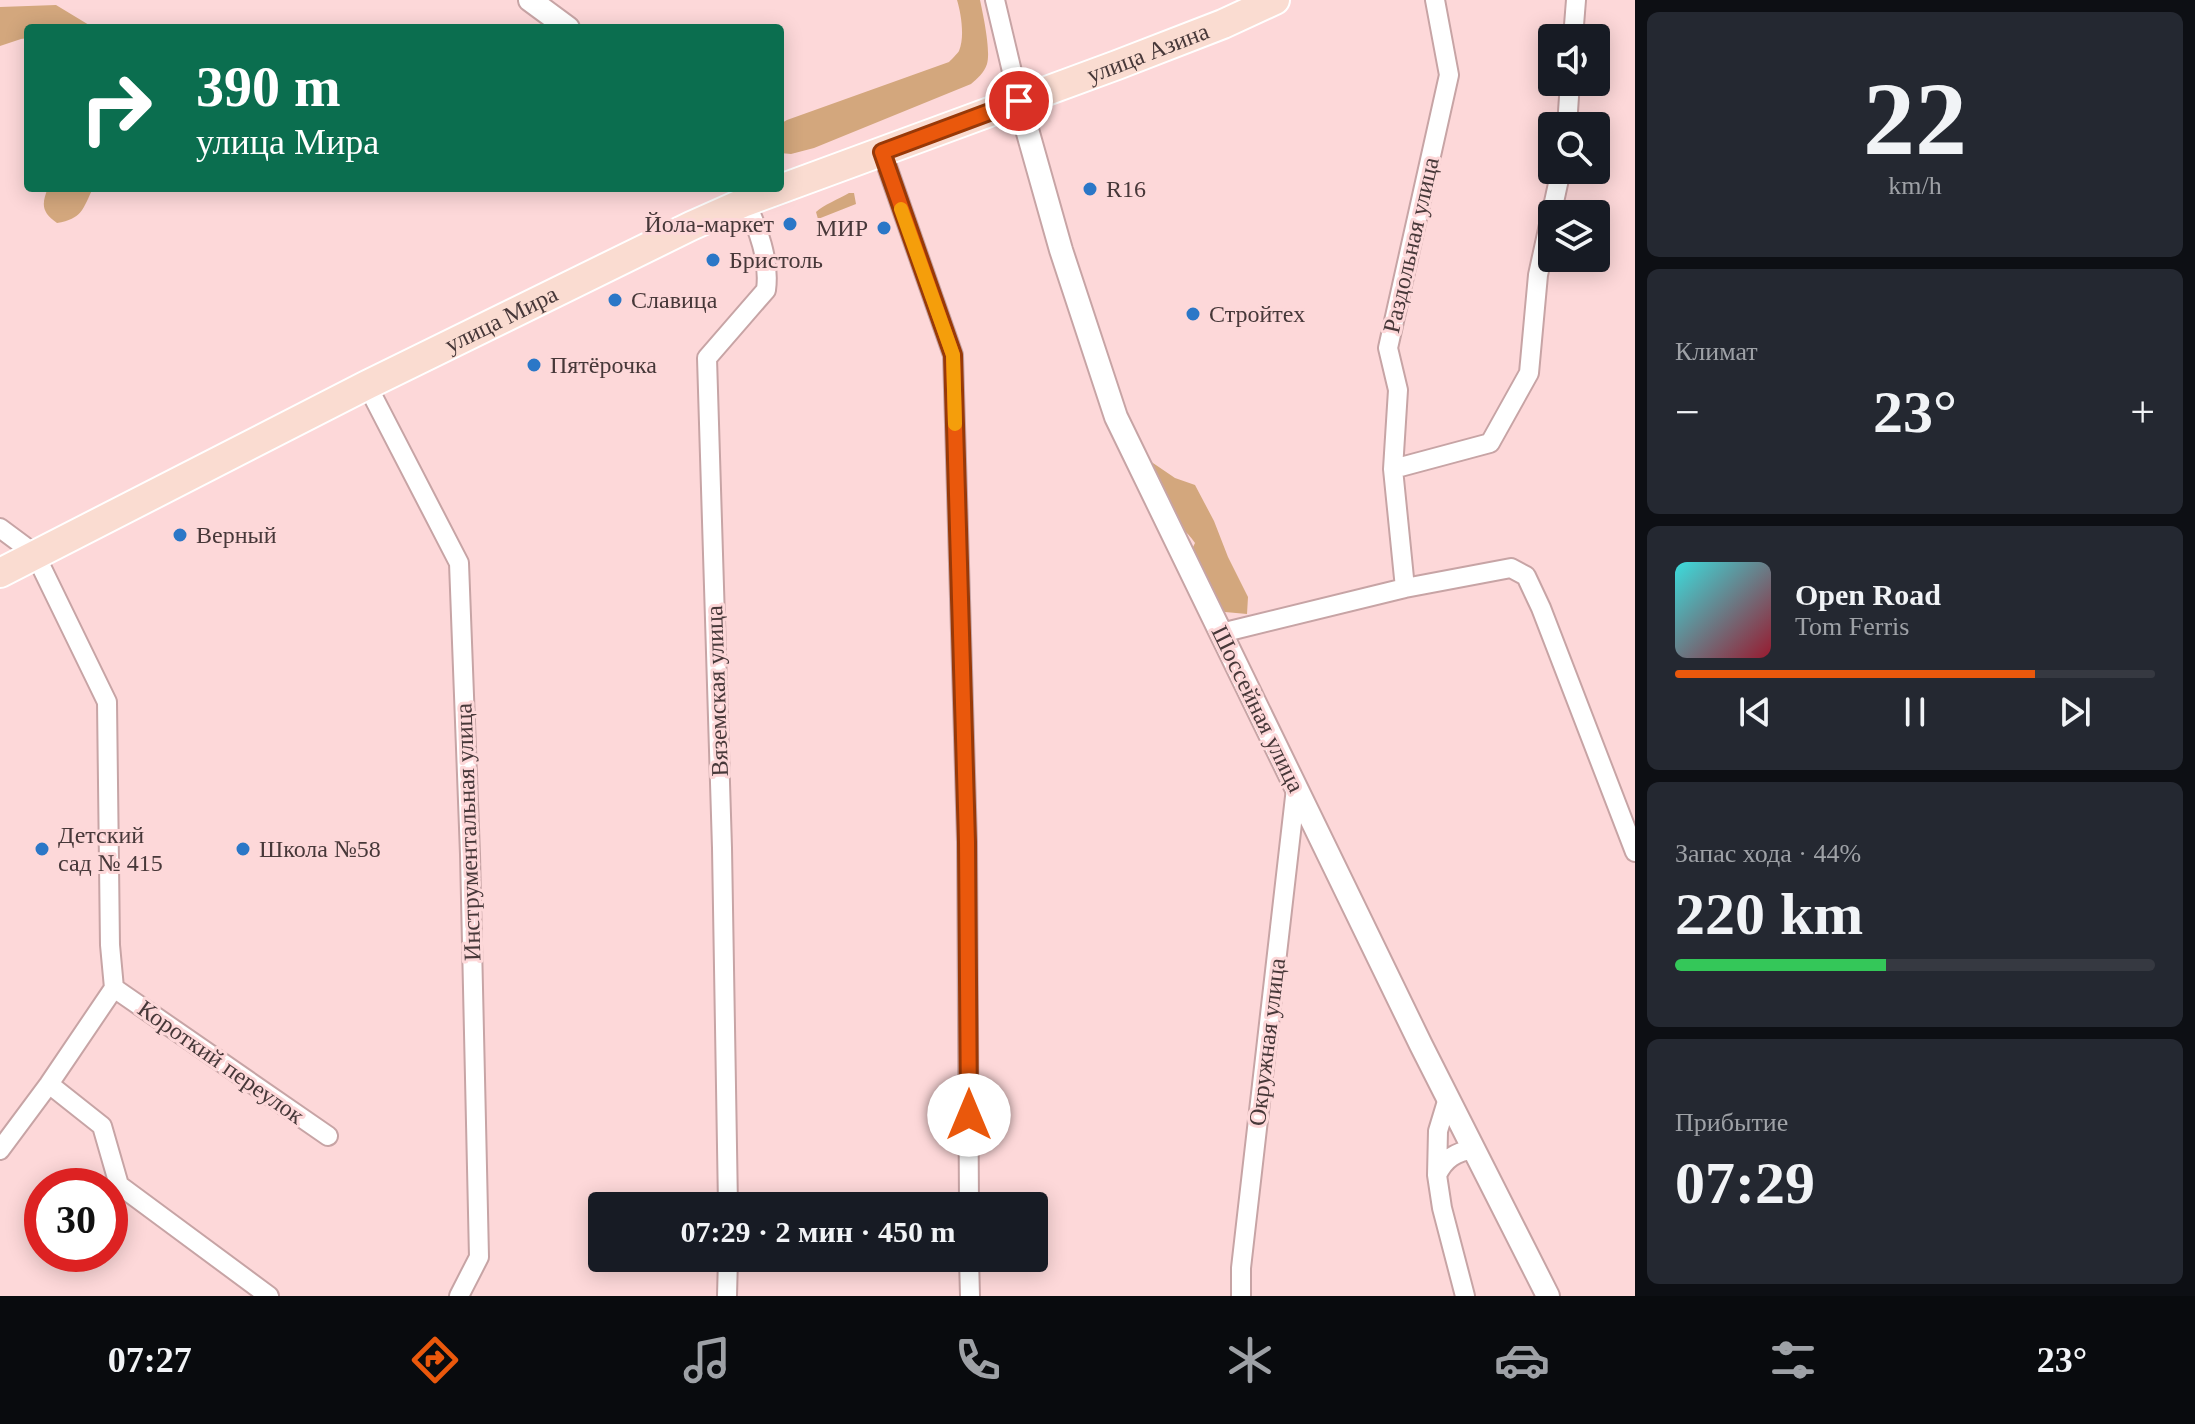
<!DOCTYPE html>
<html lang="ru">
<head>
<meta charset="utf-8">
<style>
  body { margin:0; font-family:Georgia,serif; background:#242831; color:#f1f3f6; height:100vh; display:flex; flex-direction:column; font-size:30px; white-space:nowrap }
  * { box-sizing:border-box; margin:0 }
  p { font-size:26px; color:#9ea1a6 }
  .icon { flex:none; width:44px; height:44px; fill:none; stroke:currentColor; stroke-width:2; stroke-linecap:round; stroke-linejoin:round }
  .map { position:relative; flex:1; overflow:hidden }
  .sheet { display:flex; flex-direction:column; gap:12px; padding:12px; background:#0d0f14; width:560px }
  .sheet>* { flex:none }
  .banner { position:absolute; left:24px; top:24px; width:760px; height:168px; border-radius:8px; box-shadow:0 4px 20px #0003; background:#0b6e4f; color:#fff; overflow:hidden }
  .controls { position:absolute; left:1538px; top:24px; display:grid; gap:16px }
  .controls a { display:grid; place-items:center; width:72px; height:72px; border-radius:8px; background:#171b24; box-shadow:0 4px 20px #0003; font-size:40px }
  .speed { position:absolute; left:24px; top:1168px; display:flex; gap:16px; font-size:40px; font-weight:700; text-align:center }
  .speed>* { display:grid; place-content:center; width:104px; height:104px; border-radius:50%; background:#171b24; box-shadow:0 4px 20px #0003; line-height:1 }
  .speed .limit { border:12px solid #d22; background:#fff; color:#111 }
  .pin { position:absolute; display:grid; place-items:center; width:68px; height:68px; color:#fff; margin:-34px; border:4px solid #fff; border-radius:50%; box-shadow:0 2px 8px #0007 }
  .me { position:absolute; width:88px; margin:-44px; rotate:0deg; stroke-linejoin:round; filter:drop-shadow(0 0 6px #0008) }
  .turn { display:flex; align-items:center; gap:28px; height:168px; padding:0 40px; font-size:36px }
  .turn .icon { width:104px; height:104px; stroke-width:2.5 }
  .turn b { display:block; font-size:56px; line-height:68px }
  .big { font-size:60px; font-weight:600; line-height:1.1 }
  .sheet .tile { flex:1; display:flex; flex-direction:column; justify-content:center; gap:12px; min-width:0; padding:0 28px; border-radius:12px; background:#242831 }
  .sheet .dial { align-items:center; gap:0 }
  .dial b { font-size:104px; line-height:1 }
  .song { display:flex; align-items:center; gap:24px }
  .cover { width:96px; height:96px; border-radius:12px; background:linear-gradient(135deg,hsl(180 70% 55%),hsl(350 70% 35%)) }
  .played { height:8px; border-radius:4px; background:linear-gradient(90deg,#ea580c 75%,#363941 75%) }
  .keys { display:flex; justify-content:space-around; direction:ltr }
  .heat { display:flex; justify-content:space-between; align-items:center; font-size:44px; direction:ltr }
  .charge { height:12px; border-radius:6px; background:linear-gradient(90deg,#34c759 44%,#363941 0) }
  .trip { position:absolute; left:588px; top:1192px; width:460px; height:80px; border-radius:8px; background:#171b24; box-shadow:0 4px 20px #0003; font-weight:600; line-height:80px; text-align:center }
  .dock { display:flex; height:128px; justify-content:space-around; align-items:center; background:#090b0e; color:#9ea1a6 }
  .dock .icon { width:56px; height:56px }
  .dock .current { color:#ea580c }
  .dock b { font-size:36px; color:#f1f3f6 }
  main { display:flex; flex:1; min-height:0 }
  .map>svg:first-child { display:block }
  .green { fill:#d3a77d }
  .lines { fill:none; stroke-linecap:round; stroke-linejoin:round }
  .minor-casing { stroke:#c7a4a5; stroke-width:22 }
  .tertiary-casing { stroke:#c7a4a5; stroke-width:26 }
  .primary-casing { stroke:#fff; stroke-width:32 }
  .minor { stroke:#fff; stroke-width:18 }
  .tertiary { stroke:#fff; stroke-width:22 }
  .primary { stroke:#fadcd1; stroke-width:28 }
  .route-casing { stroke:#983908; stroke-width:20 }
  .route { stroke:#ea580c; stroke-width:14 }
  .slow { stroke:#f59e0b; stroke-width:14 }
  .poi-dot { fill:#2b77c7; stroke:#fdd8d9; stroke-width:3 }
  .labels { text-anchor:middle; stroke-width:6; stroke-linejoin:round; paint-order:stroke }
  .street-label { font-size:24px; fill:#473839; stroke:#fdd8d9 }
  .poi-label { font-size:24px; fill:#473839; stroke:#fdd8d9; text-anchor:start }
</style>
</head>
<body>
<main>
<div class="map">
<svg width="1635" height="1296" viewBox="0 0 1635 1296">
  <rect width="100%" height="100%" fill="#fdd8d9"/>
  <!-- green -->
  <path class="green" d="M 957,0 L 980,0 C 983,14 991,51 987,64 C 984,73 977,79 971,84 L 814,148 L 791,154 L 780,153 L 780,124 L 787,120 L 949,62 C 951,60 958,53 959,51 C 965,37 961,13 957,0 Z
    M 56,5 L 94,28 L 28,28 L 28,38 L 21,39 L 0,46 L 0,7 Z
    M 48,188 L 93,188 C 83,209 82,219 57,223 C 42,212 41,205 48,188 Z
    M 849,193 L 854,193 L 856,204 L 818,219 L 816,212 C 823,205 839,199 849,193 Z
    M 1150,461 L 1175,478 L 1195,485 L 1214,521 L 1228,557 L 1248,597 L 1247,614 L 1214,611 L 1190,553 L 1195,543 C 1187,530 1173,524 1165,510 C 1158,495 1155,476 1150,461 Z"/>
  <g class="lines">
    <!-- minor casing -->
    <g class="minor-casing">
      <path id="minor" d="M 995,0 L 1019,101
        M 1573,38 L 1576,0
        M 1567,126 L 1570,82
        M 882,152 L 953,355 L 967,842 L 969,1206
        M 367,385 L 459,563 L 470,854 L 479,1257 L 459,1296
        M 1393,469 L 1490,443 L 1529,373 L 1538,275 L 1561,170
        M 0,528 L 35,554 L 107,702 L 110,945 L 114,988 L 49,1084 L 0,1150
        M 1405,588 L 1393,469 L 1398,390 L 1388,348 L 1449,75 L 1435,0
        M 1221,633 L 1405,588 L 1511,568 L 1526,576 L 1541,608 L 1635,852
        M 114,988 L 328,1136
        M 49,1084 L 102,1126 L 119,1185 L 269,1296
        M 1448,1098 L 1438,1131 L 1437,1175 L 1442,1208 L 1465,1296
        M 1437,1175 C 1445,1158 1456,1152 1474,1149
        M 728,1206 L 722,848 L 707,358 L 766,290 C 770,261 758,227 745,202
        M 969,1258 L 970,1296
        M 727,1296 L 728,1258
        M 1241,1296 L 1241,1268 L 1296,788"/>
    </g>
    <!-- tertiary casing -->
    <g class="tertiary-casing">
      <path id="tertiary" d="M 530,0 L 568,28
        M 1019,101 L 1061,250 L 1116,417 L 1421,1045 L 1548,1296"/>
    </g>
    <!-- primary casing -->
    <g class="primary-casing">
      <g id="primary">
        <path id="s1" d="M 0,573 L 367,385 L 691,226 L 745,202 L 1117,65 L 1223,24 L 1275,0"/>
      </g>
    </g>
    <!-- minor -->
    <use href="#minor" class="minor"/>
    <!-- tertiary -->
    <use href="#tertiary" class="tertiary"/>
    <!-- primary -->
    <use href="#primary" class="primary"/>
  </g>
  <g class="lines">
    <!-- route casing -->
    <g class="route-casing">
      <path id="route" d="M 969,1115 L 967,842 L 953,355 L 882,152 L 1019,101"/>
    </g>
    <!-- route -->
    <use href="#route" class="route"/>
    <!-- slow -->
    <path class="slow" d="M 901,209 L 953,355 L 955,424"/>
  </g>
  <!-- markers -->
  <g class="poi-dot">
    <circle cx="1090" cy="189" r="8"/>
    <circle cx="790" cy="224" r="8"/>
    <circle cx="884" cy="228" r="8"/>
    <circle cx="713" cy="260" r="8"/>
    <circle cx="615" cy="300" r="8"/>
    <circle cx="1193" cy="314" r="8"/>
    <circle cx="534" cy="365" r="8"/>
    <circle cx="180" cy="535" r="8"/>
    <circle cx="42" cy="849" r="8"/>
    <circle cx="243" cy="849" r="8"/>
  </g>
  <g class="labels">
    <!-- street labels -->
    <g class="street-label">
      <text dy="8" stroke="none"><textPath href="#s1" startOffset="1262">улица Азина</textPath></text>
      <text transform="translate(1411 245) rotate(-77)" y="8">Раздольная улица</text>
      <text dy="8" stroke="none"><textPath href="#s1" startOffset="562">улица Мира</textPath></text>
      <text transform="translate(717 691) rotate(-92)" y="8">Вяземская улица</text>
      <text transform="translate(1258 709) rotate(64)" y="8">Шоссейная улица</text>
      <text transform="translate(468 832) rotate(-92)" y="8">Инструментальная улица</text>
      <text transform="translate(1267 1042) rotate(-83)" y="8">Окружная улица</text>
      <text transform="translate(221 1062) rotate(35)" y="8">Короткий переулок</text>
    </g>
    <!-- poi labels -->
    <g class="poi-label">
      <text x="1106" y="197">R16</text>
      <text x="774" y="232" text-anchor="end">Йола-маркет</text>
      <text x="868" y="236" text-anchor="end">МИР</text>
      <text x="729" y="268">Бристоль</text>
      <text x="631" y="308">Славица</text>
      <text x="1209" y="322">Стройтех</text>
      <text x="550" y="373">Пятёрочка</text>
      <text x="196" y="543">Верный</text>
      <text x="58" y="843">Детский<tspan x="58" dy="28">сад № 415</tspan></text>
      <text x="259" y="857">Школа №58</text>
    </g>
  </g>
</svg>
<div class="controls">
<a><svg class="icon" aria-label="sound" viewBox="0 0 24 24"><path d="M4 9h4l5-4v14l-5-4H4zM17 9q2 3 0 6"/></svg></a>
<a><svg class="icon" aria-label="search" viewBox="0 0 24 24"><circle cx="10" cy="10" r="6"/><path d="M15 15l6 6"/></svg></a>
<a><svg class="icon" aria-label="layers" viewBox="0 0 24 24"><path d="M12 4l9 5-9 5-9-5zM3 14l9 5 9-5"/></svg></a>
</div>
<div class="speed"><div class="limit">30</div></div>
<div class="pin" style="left:1019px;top:101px;background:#d93025"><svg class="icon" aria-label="arrive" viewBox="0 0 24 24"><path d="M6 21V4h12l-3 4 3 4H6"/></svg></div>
<svg class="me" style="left:969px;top:1115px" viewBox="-20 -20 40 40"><circle r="19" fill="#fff"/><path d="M0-13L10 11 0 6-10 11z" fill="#ea580c"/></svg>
<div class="trip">07:29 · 2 мин · 450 m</div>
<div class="banner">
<div class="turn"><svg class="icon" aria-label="right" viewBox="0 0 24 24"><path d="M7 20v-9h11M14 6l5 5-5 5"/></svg><div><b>390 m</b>улица Мира</div></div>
</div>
</div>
<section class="sheet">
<div class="tile dial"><b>22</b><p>km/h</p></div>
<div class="tile"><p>Климат</p>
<div class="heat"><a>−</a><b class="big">23°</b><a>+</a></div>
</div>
<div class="tile">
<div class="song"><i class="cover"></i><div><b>Open Road</b><p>Tom Ferris</p></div></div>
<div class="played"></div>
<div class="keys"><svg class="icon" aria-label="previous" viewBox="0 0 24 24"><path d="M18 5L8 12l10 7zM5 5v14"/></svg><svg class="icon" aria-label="pause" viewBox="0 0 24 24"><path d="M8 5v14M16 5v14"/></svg><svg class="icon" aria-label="next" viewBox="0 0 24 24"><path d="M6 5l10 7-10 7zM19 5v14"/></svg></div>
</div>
<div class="tile"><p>Запас хода · 44%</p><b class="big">220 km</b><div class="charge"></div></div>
<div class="tile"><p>Прибытие</p><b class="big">07:29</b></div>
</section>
</main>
<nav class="dock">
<b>07:27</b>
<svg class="icon current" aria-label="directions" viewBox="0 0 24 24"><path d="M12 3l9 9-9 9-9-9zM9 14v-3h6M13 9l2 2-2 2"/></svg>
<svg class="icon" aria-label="music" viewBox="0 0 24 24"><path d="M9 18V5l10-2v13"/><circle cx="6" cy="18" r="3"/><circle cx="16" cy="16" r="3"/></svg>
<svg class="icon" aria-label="phone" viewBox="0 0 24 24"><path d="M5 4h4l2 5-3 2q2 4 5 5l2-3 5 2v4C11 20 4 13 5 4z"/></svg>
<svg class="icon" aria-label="climate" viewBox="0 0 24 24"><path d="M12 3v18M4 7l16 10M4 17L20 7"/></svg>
<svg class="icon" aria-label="car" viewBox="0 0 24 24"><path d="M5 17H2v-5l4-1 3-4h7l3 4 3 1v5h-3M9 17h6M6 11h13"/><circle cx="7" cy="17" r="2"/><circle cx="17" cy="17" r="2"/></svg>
<svg class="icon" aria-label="filters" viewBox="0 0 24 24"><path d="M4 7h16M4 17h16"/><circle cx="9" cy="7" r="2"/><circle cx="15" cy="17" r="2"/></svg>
<b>23°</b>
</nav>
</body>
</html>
